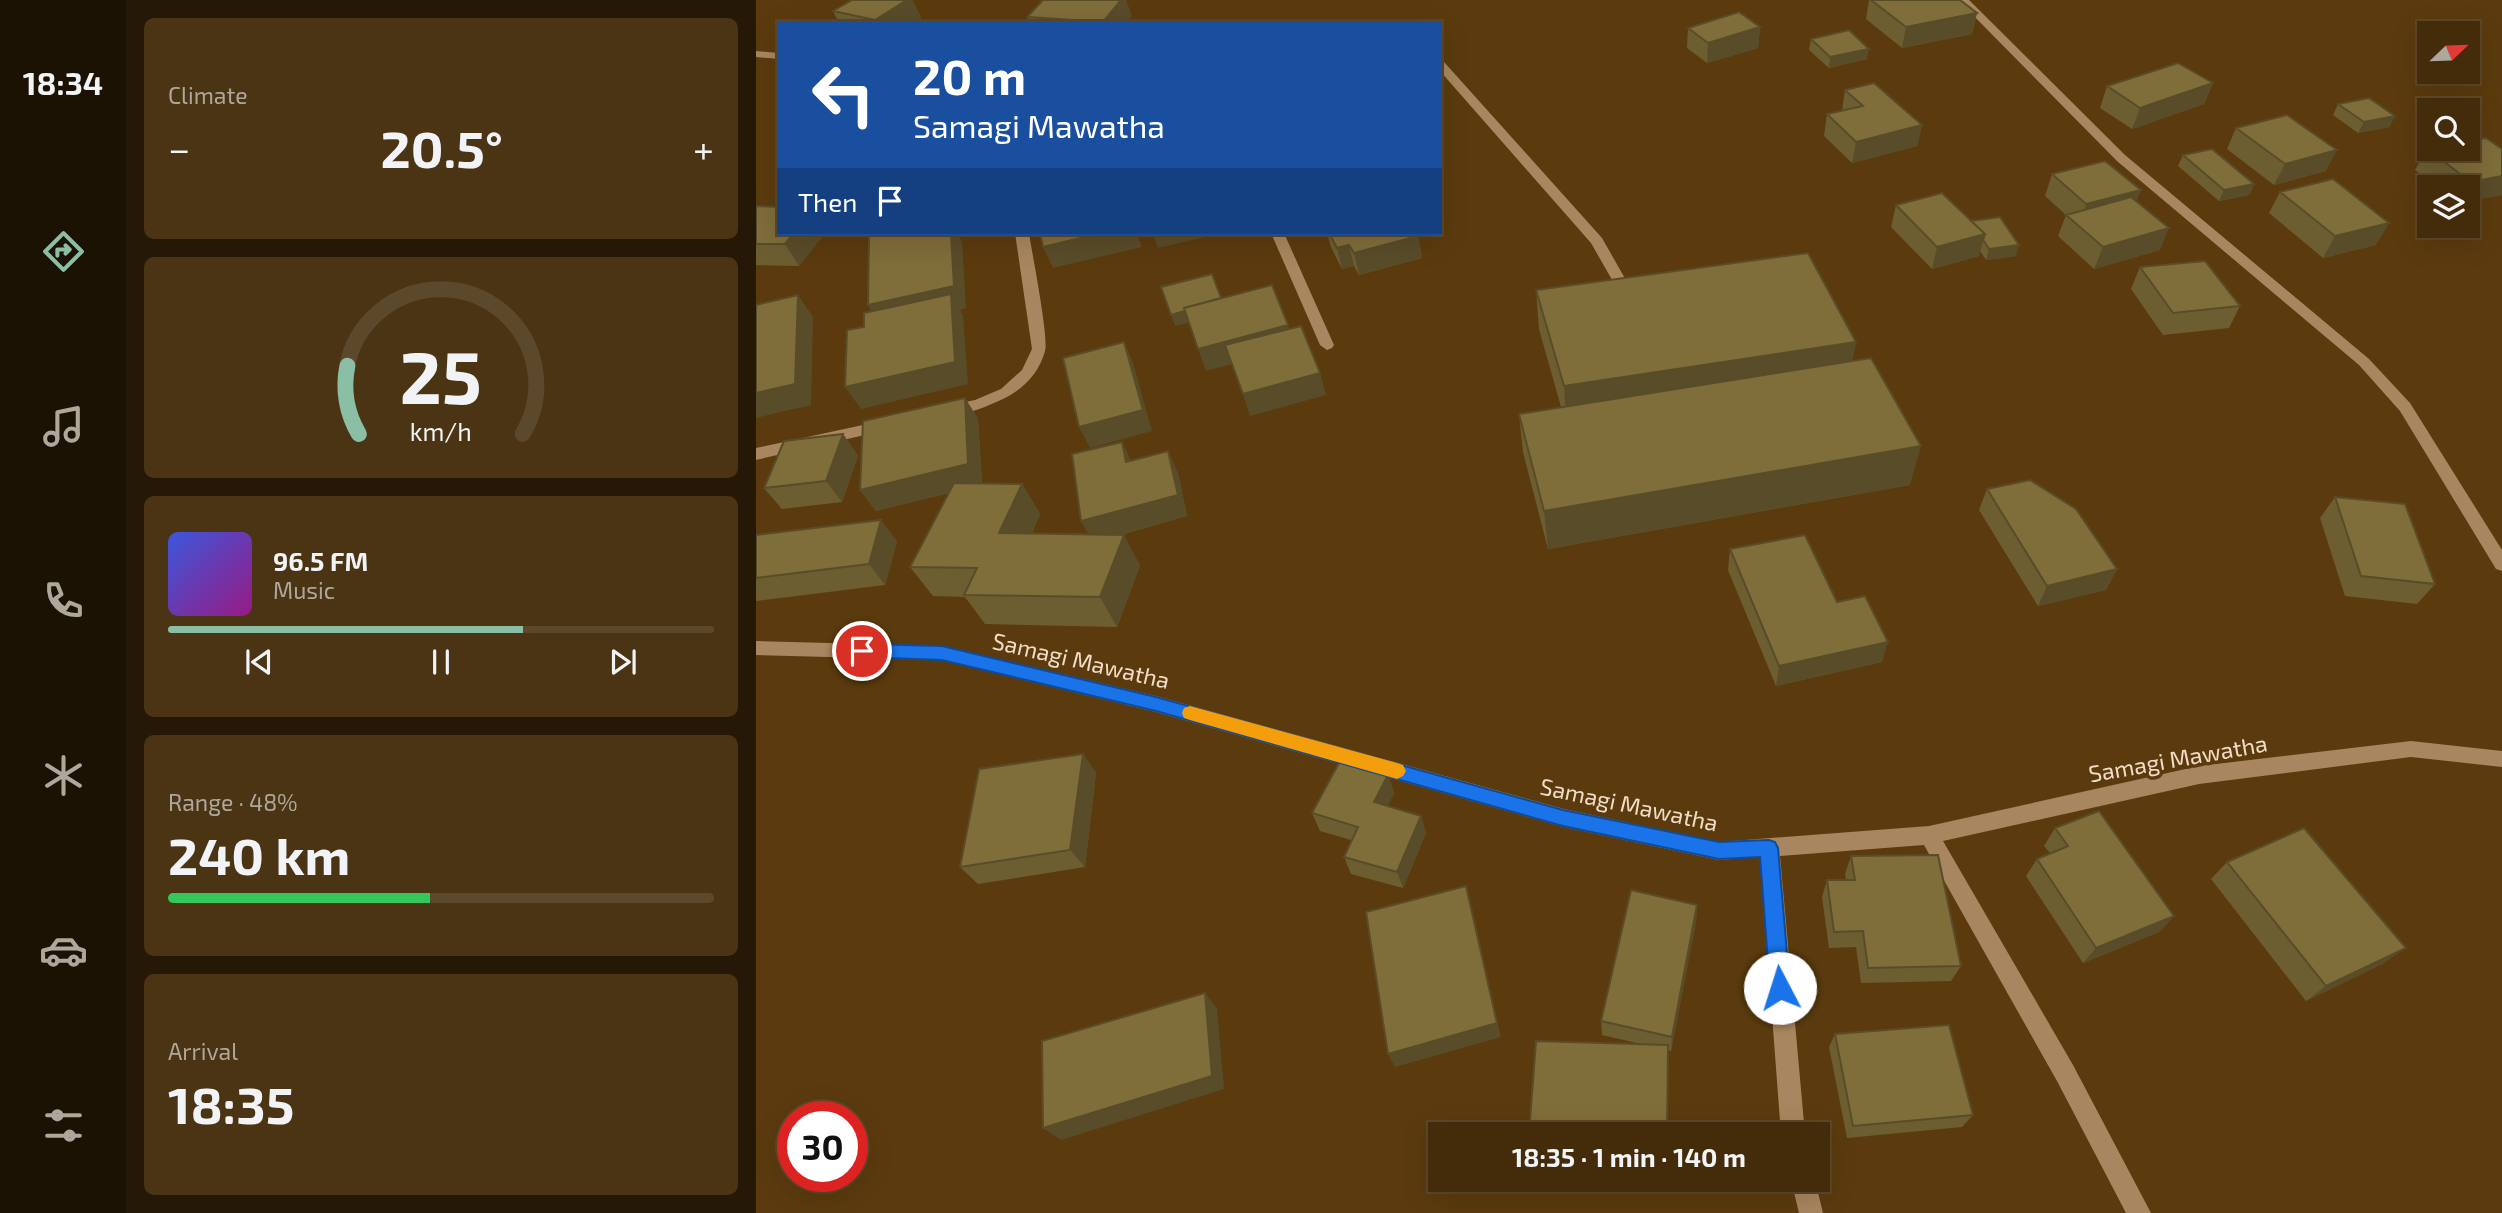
<!DOCTYPE html>
<html lang="en">
<head>
<meta charset="utf-8">
<style>
  body { margin:0; font-family:"Exo 2",sans-serif; background:#4b3413; color:#f1f3f6; height:100vh; display:flex; flex-direction:column; font-size:26px; white-space:nowrap }
  * { box-sizing:border-box; margin:0 }
  p { font-size:23px; color:#afa79c }
  .icon { flex:none; width:38px; height:38px; fill:none; stroke:currentColor; stroke-width:2; stroke-linecap:round; stroke-linejoin:round }
  .map { position:relative; flex:1; overflow:hidden }
  .side { display:flex; flex-direction:column; gap:18px; padding:18px; background:#251806; width:630px }
  .side>* { flex:none }
  .guide { position:absolute; left:21px; top:21px; width:665px; height:214px; border-radius:0px; box-shadow:0 7px 28px #0002,0 0 0 2px #5c482b; background:#1a4fa0; color:#fff; overflow:hidden }
  .needle { width:46px; rotate:67deg }
  .controls { position:absolute; left:1661px; top:21px; display:grid; gap:14px }
  .controls a { display:grid; place-items:center; width:63px; height:63px; border-radius:0px; background:#442c0a; box-shadow:0 7px 28px #0002,0 0 0 2px #5c482b; font-size:35px }
  .speed { position:absolute; left:21px; top:1101px; display:flex; gap:14px; font-size:35px; font-weight:700; text-align:center }
  .speed>* { display:grid; place-content:center; width:91px; height:91px; border-radius:50%; background:#442c0a; box-shadow:0 7px 28px #0002,0 0 0 2px #5c482b; line-height:1 }
  .speed .limit { border:10px solid #d22; background:#fff; color:#111 }
  .pin { position:absolute; display:grid; place-items:center; width:60px; height:60px; color:#fff; margin:-30px; border:4px solid #fff; border-radius:50%; box-shadow:0 2px 7px #0007 }
  .me { position:absolute; width:77px; margin:-38px; rotate:355deg; stroke-linejoin:round; filter:drop-shadow(0 0 5px #0008) }
  .turn { display:flex; align-items:center; gap:24px; height:147px; padding:0 21px; font-size:32px }
  .turn .icon { width:91px; height:91px; stroke-width:2.5 }
  .turn b { display:block; font-size:49px; line-height:60px }
  .then { display:flex; align-items:center; height:66px; padding:0 21px; background:#0003; gap:14px; font-size:26px }
  .big { font-size:52px; font-weight:700; line-height:1.1 }
  .side .tile { flex:1; display:flex; flex-direction:column; justify-content:center; gap:10px; min-width:0; padding:0 24px; border-radius:10px; background:#4b3413 }
  .side .dial { align-items:center; gap:0 }
  .dial svg { height:182px; overflow:visible; fill:none; stroke:#5c482b; stroke-width:7; stroke-linecap:round; text-anchor:middle }
  .dial text { fill:#f1f3f6; stroke:none }
  .song { display:flex; align-items:center; gap:21px }
  .cover { width:84px; height:84px; border-radius:10px; background:linear-gradient(135deg,hsl(230 70% 55%),hsl(310 70% 35%)) }
  .played { height:7px; border-radius:4px; background:linear-gradient(90deg,#8abfa5 65%,#5c482b 65%) }
  .keys { display:flex; justify-content:space-around; direction:ltr }
  .heat { display:flex; justify-content:space-between; align-items:center; font-size:38px; direction:ltr }
  .charge { height:10px; border-radius:5px; background:linear-gradient(90deg,#34c759 48%,#5c482b 0) }
  .trip { position:absolute; left:672px; top:1122px; width:402px; height:70px; border-radius:0px; background:#442c0a; box-shadow:0 7px 28px #0002,0 0 0 2px #5c482b; font-weight:700; line-height:70px; text-align:center }
  main { display:flex; flex:1; min-height:0 }
  .tab-bar { display:flex; flex-direction:column; width:126px; justify-content:space-around; align-items:center; background:#1b1204; color:#afa79c }
  .tab-bar .icon { width:49px; height:49px }
  .tab-bar .current { color:#8abfa5 }
  .tab-bar b { font-size:32px; color:#f1f3f6 }
  .map>svg:first-child { display:block }
  .lines { fill:none; stroke-linecap:round; stroke-linejoin:round }
  .minor { fill:#a8865f; fill-rule:evenodd }
  .wall { fill:#6d5e32 }
  .shaded-wall { fill:#594c29 }
  .building { fill:#7f6d3a; stroke:#594c29; stroke-width:2 }
  .route { fill:#1a73e8; stroke:#114b97; stroke-width:2 }
  .slow { fill:#f59e0b }
  .labels { text-anchor:middle; stroke-width:7; stroke-linejoin:round; paint-order:stroke }
  .street-label { font-size:23px; fill:#f1ddc7; stroke:#5b3b0e }
</style>
</head>
<body>
<main>
<nav class="tab-bar">
<b>18:34</b>
<svg class="icon current" aria-label="directions" viewBox="0 0 24 24"><path d="M12 3l9 9-9 9-9-9zM9 14v-3h6M13 9l2 2-2 2"/></svg>
<svg class="icon" aria-label="music" viewBox="0 0 24 24"><path d="M9 18V5l10-2v13"/><circle cx="6" cy="18" r="3"/><circle cx="16" cy="16" r="3"/></svg>
<svg class="icon" aria-label="phone" viewBox="0 0 24 24"><path d="M5 4h4l2 5-3 2q2 4 5 5l2-3 5 2v4C11 20 4 13 5 4z"/></svg>
<svg class="icon" aria-label="climate" viewBox="0 0 24 24"><path d="M12 3v18M4 7l16 10M4 17L20 7"/></svg>
<svg class="icon" aria-label="car" viewBox="0 0 24 24"><path d="M5 17H2v-5l4-1 3-4h7l3 4 3 1v5h-3M9 17h6M6 11h13"/><circle cx="7" cy="17" r="2"/><circle cx="17" cy="17" r="2"/></svg>
<svg class="icon" aria-label="filters" viewBox="0 0 24 24"><path d="M4 7h16M4 17h16"/><circle cx="9" cy="7" r="2"/><circle cx="15" cy="17" r="2"/></svg>
</nav>
<section class="side">
<div class="tile"><p>Climate</p>
<div class="heat"><a>−</a><b class="big">20.5°</b><a>+</a></div>
</div>
<div class="tile dial"><svg viewBox="0 0 100 80">
<path d="M14 69A42 42 0 1 1 86 69"/>
<path d="M14 69A42 42 0 0 1 9 39" stroke="#8abfa5"/>
<text x="50" y="56" font-size="32" font-weight="700">25</text>
<text x="50" y="72" font-size="11">km/h</text>
</svg></div>
<div class="tile">
<div class="song"><i class="cover"></i><div><b>96.5 FM</b><p>Music</p></div></div>
<div class="played"></div>
<div class="keys"><svg class="icon" aria-label="previous" viewBox="0 0 24 24"><path d="M18 5L8 12l10 7zM5 5v14"/></svg><svg class="icon" aria-label="pause" viewBox="0 0 24 24"><path d="M8 5v14M16 5v14"/></svg><svg class="icon" aria-label="next" viewBox="0 0 24 24"><path d="M6 5l10 7-10 7zM19 5v14"/></svg></div>
</div>
<div class="tile"><p>Range · 48%</p><b class="big">240 km</b><div class="charge"></div></div>
<div class="tile"><p>Arrival</p><b class="big">18:35</b></div>
</section>
<div class="map">
<svg width="1746" height="1213" viewBox="0 0 1746 1213">
  <rect width="100%" height="100%" fill="#5b3b0e"/>
  <g class="lines">
    <!-- minor -->
    <path class="minor" d="M 1202,0 L 1213,0 L 1369,155 L 1613,359 L 1654,403 L 1746,550 L 1746,571 L 1740,569 L 1644,411 L 1603,365 L 1361,161 Z
      M 0,51 L 23,53 L 23,59 L 0,57 Z
      M 684,61 L 688,62 L 846,238 L 879,296 L 877,299 L 867,299 L 835,243 L 684,71 Z
      M 259,233 L 273,233 C 276,253 293,338 289,351 C 282,377 262,394 238,403 C 224,409 200,419 186,415 L 183,411 L 186,407 L 219,400 L 245,389 L 266,370 L 276,349 Z
      M 515,233 L 528,233 L 578,345 L 576,348 L 571,350 L 564,345 Z
      M 130,420 L 138,425 L 135,429 L 0,460 L 0,448 Z
      M 0,641 L 186,646 L 400,696 L 808,809 L 963,842 L 1173,826 L 1443,766 L 1655,741 L 1746,751 L 1746,767 L 1655,757 L 1443,784 L 1187,841 L 1317,1065 L 1395,1213 L 1370,1213 L 1301,1081 L 1168,845 L 1024,856 L 1049,1134 L 1025,1134 L 1004,857 L 963,860 L 808,827 L 400,712 L 186,660 L 0,655 Z
      M 1035,1180 L 1059,1180 L 1067,1213 L 1043,1213 Z"/>
  </g>
  <!-- wall -->
  <path class="wall" d="M 96,0 L 156,0 L 165,18 L 157,23 L 83,23 L 77,11 Z
    M 1113,0 L 1204,0 L 1221,13 L 1216,34 L 1146,48 L 1110,19 Z
    M 376,16 L 370,23 L 274,23 L 271,17 Z
    M 1004,27 L 1002,48 L 951,63 L 931,48 L 932,28 Z
    M 1055,39 L 1111,59 L 1073,68 L 1053,50 Z
    M 1457,83 L 1448,104 L 1376,129 L 1344,108 L 1351,86 Z
    M 1089,90 L 1166,125 L 1161,146 L 1096,163 L 1068,136 L 1071,114 L 1086,111 Z
    M 1582,104 L 1639,116 L 1633,127 L 1602,133 L 1577,115 Z
    M 1480,128 L 1570,171 L 1518,185 L 1471,149 Z
    M 1671,149 L 1746,195 L 1712,201 L 1712,187 L 1681,187 L 1659,170 Z
    M 1427,155 L 1498,184 L 1493,195 L 1463,201 L 1422,166 Z
    M 1296,174 L 1380,201 L 1404,250 L 1338,269 L 1302,236 L 1310,215 L 1289,196 Z
    M 1524,192 L 1620,245 L 1567,258 L 1513,213 Z
    M 1140,205 L 1215,221 L 1260,256 L 1230,260 L 1224,251 L 1223,256 L 1176,269 L 1135,227 Z
    M 0,206 L 23,233 L 69,233 L 43,266 L 0,265 Z
    M 571,233 L 660,233 L 662,236 L 666,258 L 603,275 L 598,266 L 586,269 L 575,247 Z
    M 1384,267 L 1484,306 L 1473,328 L 1407,335 L 1375,289 Z
    M 780,290 L 1100,342 L 1096,361 L 1154,485 L 792,549 L 767,452 L 763,414 L 805,407 L 783,329 Z
    M 209,398 L 222,419 L 226,483 L 266,484 L 284,514 L 276,533 L 333,534 L 325,521 L 375,461 L 422,473 L 431,516 L 364,535 L 384,565 L 361,627 L 229,624 L 209,597 L 177,596 L 154,567 L 193,493 L 120,511 L 104,490 Z
    M 87,434 L 102,456 L 86,502 L 26,509 L 8,488 Z
    M 1231,489 L 1361,569 L 1350,590 L 1282,606 L 1223,510 Z
    M 1579,497 L 1679,584 L 1661,604 L 1589,596 L 1564,518 Z
    M 0,535 L 141,541 L 129,585 L 0,601 Z
    M 974,549 L 1081,602 L 1126,662 L 1020,686 L 972,570 Z
    M 327,754 L 340,773 L 329,867 L 222,884 L 204,867 Z
    M 632,775 L 638,793 L 631,806 L 665,816 L 670,833 L 647,888 L 595,874 L 588,857 L 595,840 L 564,831 L 556,813 Z
    M 1299,828 L 1418,916 L 1403,932 L 1327,963 L 1270,876 L 1281,859 L 1294,853 L 1288,846 Z
    M 1095,856 L 1205,966 L 1195,981 L 1105,983 L 1100,947 L 1073,948 L 1066,897 L 1071,880 L 1090,880 L 1089,874 Z
    M 1471,862 L 1628,963 L 1550,1001 L 1455,879 Z
    M 941,905 L 940,921 L 915,1051 L 846,1035 L 845,1021 Z
    M 1079,1034 L 1217,1115 L 1206,1127 L 1091,1138 L 1073,1047 Z"/>
  <!-- shaded-wall -->
  <path class="shaded-wall" d="M 151,0 L 156,0 L 165,18 L 157,23 L 120,23 L 119,20 Z
    M 365,0 L 370,0 L 376,16 L 370,23 L 347,23 L 347,22 Z
    M 1221,13 L 1216,34 L 1146,48 L 1150,27 Z
    M 1004,27 L 1002,48 L 951,63 L 952,43 Z
    M 1113,49 L 1111,59 L 1073,68 L 1074,57 Z
    M 1457,83 L 1448,104 L 1376,129 L 1384,108 Z
    M 1639,116 L 1633,127 L 1602,133 L 1608,122 Z
    M 1166,125 L 1161,146 L 1096,163 L 1100,142 Z
    M 1581,150 L 1570,171 L 1518,185 L 1529,164 Z
    M 1746,176 L 1746,195 L 1712,201 L 1711,187 L 1715,182 Z
    M 1498,184 L 1493,195 L 1463,201 L 1468,190 Z
    M 1385,190 L 1376,211 L 1323,226 L 1330,204 Z
    M 1633,223 L 1620,245 L 1567,258 L 1579,236 Z
    M 1413,228 L 1404,250 L 1338,269 L 1347,247 Z
    M 38,233 L 69,233 L 43,266 L 29,244 Z
    M 195,233 L 201,233 L 206,242 L 210,308 L 204,310 L 207,316 L 212,384 L 105,409 L 89,387 L 126,327 L 112,305 Z
    M 345,233 L 380,233 L 386,247 L 297,268 L 287,247 Z
    M 396,233 L 466,233 L 402,248 Z
    M 1229,234 L 1223,256 L 1176,269 L 1181,247 Z
    M 662,236 L 666,258 L 603,275 L 598,253 Z
    M 593,245 L 598,266 L 586,269 L 581,248 Z
    M 1263,245 L 1260,256 L 1230,260 L 1233,249 Z
    M 42,295 L 57,317 L 55,405 L 0,418 L 0,393 Z
    M 466,301 L 470,313 L 419,326 L 415,315 Z
    M 532,325 L 538,347 L 450,371 L 442,349 Z
    M 368,342 L 377,363 L 396,431 L 334,448 L 323,427 Z
    M 1100,342 L 1092,381 L 810,425 L 808,386 Z
    M 564,373 L 570,395 L 494,416 L 487,394 Z
    M 209,398 L 222,419 L 226,485 L 120,511 L 104,490 Z
    M 87,434 L 102,456 L 86,502 L 70,481 Z
    M 366,442 L 376,463 L 370,462 Z
    M 1165,446 L 1154,485 L 792,549 L 788,511 Z
    M 412,451 L 422,473 L 431,516 L 337,542 L 325,521 Z
    M 266,484 L 284,514 L 262,563 L 243,533 Z
    M 125,520 L 141,541 L 129,585 L 113,564 Z
    M 368,535 L 384,565 L 361,627 L 344,597 Z
    M 1361,569 L 1350,590 L 1282,606 L 1291,586 Z
    M 1132,642 L 1126,662 L 1020,686 L 1023,666 Z
    M 327,754 L 340,773 L 329,867 L 314,850 Z
    M 632,775 L 638,793 L 625,821 L 618,802 Z
    M 665,816 L 670,833 L 647,888 L 641,872 Z
    M 710,886 L 745,1037 L 639,1067 L 632,1054 Z
    M 941,905 L 940,921 L 915,1051 L 916,1037 Z
    M 1418,916 L 1403,932 L 1327,963 L 1340,948 Z
    M 1650,948 L 1628,963 L 1550,1001 L 1570,986 Z
    M 449,993 L 461,1008 L 468,1089 L 305,1140 L 287,1128 Z"/>
  <!-- building -->
  <path class="building" d="M 96,0 L 151,0 L 119,20 L 77,11 Z
    M 287,0 L 365,0 L 347,22 L 271,17 Z
    M 1115,0 L 1204,0 L 1221,13 L 1150,27 Z
    M 983,12 L 1004,27 L 952,43 L 932,28 Z
    M 1093,30 L 1113,49 L 1074,57 L 1055,39 Z
    M 1422,63 L 1457,83 L 1384,108 L 1351,86 Z
    M 1118,83 L 1166,125 L 1100,142 L 1071,114 L 1107,106 L 1089,90 Z
    M 1613,98 L 1639,116 L 1608,122 L 1582,104 Z
    M 1531,115 L 1581,150 L 1529,164 L 1480,128 Z
    M 1730,138 L 1746,149 L 1746,176 L 1715,182 L 1671,149 L 1712,149 L 1712,141 Z
    M 1456,149 L 1498,184 L 1468,190 L 1427,155 Z
    M 1349,161 L 1385,190 L 1330,204 L 1296,174 Z
    M 1577,179 L 1633,223 L 1579,236 L 1524,192 Z
    M 1186,193 L 1229,234 L 1181,247 L 1140,205 Z
    M 1375,197 L 1413,228 L 1347,247 L 1310,215 Z
    M 0,206 L 23,207 L 23,233 L 38,233 L 29,244 L 0,244 Z
    M 1244,217 L 1263,245 L 1233,249 L 1227,240 L 1229,234 L 1215,221 Z
    M 129,233 L 195,233 L 198,286 L 112,305 L 113,236 Z
    M 284,233 L 345,233 L 287,247 Z
    M 573,233 L 660,233 L 662,236 L 598,253 L 593,245 L 581,248 Z
    M 1052,253 L 1100,342 L 808,386 L 780,290 Z
    M 1449,261 L 1484,306 L 1417,313 L 1384,267 Z
    M 456,274 L 465,298 L 428,308 L 429,311 L 415,315 L 405,287 Z
    M 516,285 L 532,325 L 442,349 L 428,308 Z
    M 195,294 L 199,362 L 89,387 L 91,330 L 108,327 L 108,313 Z
    M 42,295 L 39,384 L 0,393 L 0,305 Z
    M 545,326 L 564,373 L 487,394 L 469,345 Z
    M 368,342 L 387,410 L 323,427 L 307,358 Z
    M 1115,358 L 1165,446 L 788,511 L 763,414 Z
    M 209,398 L 212,464 L 104,490 L 107,421 Z
    M 87,434 L 70,481 L 8,488 L 28,441 Z
    M 366,442 L 370,462 L 412,451 L 422,495 L 325,521 L 316,454 Z
    M 1274,480 L 1320,509 L 1361,569 L 1291,586 L 1231,489 Z
    M 198,483 L 266,484 L 243,533 L 368,535 L 344,597 L 208,595 L 221,568 L 154,567 Z
    M 1579,497 L 1649,504 L 1679,584 L 1605,576 Z
    M 125,520 L 113,564 L 0,578 L 0,535 Z
    M 1049,535 L 1081,602 L 1109,596 L 1132,642 L 1023,666 L 974,549 Z
    M 327,754 L 314,850 L 204,867 L 223,769 Z
    M 584,761 L 632,775 L 618,802 L 665,816 L 641,872 L 588,857 L 602,827 L 556,813 Z
    M 1343,811 L 1418,916 L 1340,948 L 1281,859 L 1312,846 L 1299,828 Z
    M 1548,828 L 1650,948 L 1570,986 L 1471,862 Z
    M 1182,855 L 1205,966 L 1112,968 L 1107,931 L 1078,932 L 1071,880 L 1099,880 L 1095,856 Z
    M 710,886 L 741,1023 L 632,1054 L 610,912 Z
    M 875,890 L 941,905 L 916,1037 L 845,1021 Z
    M 449,993 L 456,1076 L 287,1128 L 286,1041 Z
    M 1193,1025 L 1217,1115 L 1097,1126 L 1079,1034 Z
    M 780,1041 L 912,1045 L 911,1134 L 773,1134 Z"/>
  <!-- route -->
  <path class="route" d="M 106,644 L 186,646 L 400,697 L 807,810 L 963,842 L 1013,840 L 1019,842 L 1022,848 L 1034,988 L 1031,995 L 1024,998 L 1017,995 L 1014,988 L 1004,857 L 963,859 L 807,826 L 400,711 L 186,660 L 106,657 L 101,656 L 98,651 L 101,646 Z"/>
  <!-- slow -->
  <path class="slow" d="M 434,706 L 641,763 L 647,765 L 650,771 L 647,776 L 641,779 L 434,720 L 428,718 L 426,713 L 428,708 Z"/>
  <g class="labels">
    <!-- street labels -->
    <g class="street-label">
      <text transform="translate(325 661) rotate(13)" y="8">Samagi Mawatha</text>
      <text transform="translate(1422 759) rotate(-10)" y="8">Samagi Mawatha</text>
      <text transform="translate(873 805) rotate(12)" y="8">Samagi Mawatha</text>
    </g>
  </g>
</svg>
<div class="controls">
<a><svg class="needle" viewBox="-14 -14 28 28"><path d="M0-13l5 13h-10z" fill="#e53935"/><path d="M0 13l5-13h-10z" fill="#afa79c"/></svg></a>
<a><svg class="icon" aria-label="search" viewBox="0 0 24 24"><circle cx="10" cy="10" r="6"/><path d="M15 15l6 6"/></svg></a>
<a><svg class="icon" aria-label="layers" viewBox="0 0 24 24"><path d="M12 4l9 5-9 5-9-5zM3 14l9 5 9-5"/></svg></a>
</div>
<div class="speed"><div class="limit">30</div></div>
<div class="pin" style="left:106px;top:651px;background:#d93025"><svg class="icon" aria-label="arrive" viewBox="0 0 24 24"><path d="M6 21V4h12l-3 4 3 4H6"/></svg></div>
<svg class="me" style="left:1024px;top:988px" viewBox="-20 -20 40 40"><circle r="19" fill="#fff"/><path d="M0-13L10 11 0 6-10 11z" fill="#1a73e8"/></svg>
<div class="trip">18:35 · 1 min · 140 m</div>
<div class="guide">
<div class="turn"><svg class="icon" aria-label="left" viewBox="0 0 24 24"><path d="M17 20v-9H6M10 6l-5 5 5 5"/></svg><div><b>20 m</b>Samagi Mawatha</div></div>
<div class="then">Then<svg class="icon" aria-label="arrive" viewBox="0 0 24 24"><path d="M6 21V4h12l-3 4 3 4H6"/></svg></div>
</div>
</div>
</main>
</body>
</html>
